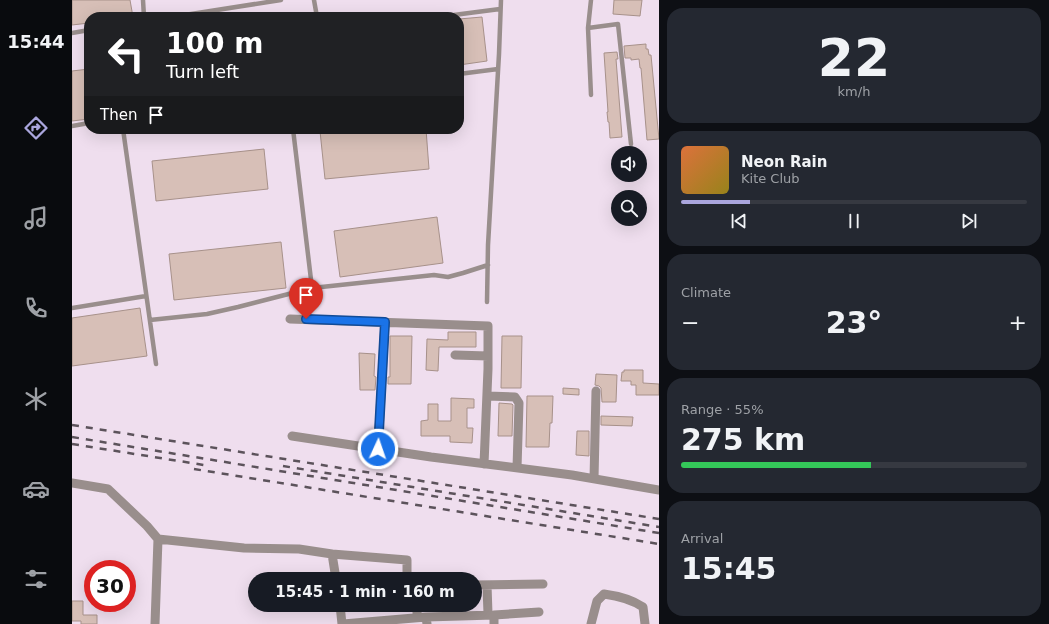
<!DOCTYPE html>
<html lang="en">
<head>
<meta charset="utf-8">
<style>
  body { margin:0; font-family:"DejaVu Sans",sans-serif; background:#242831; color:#f1f3f6; height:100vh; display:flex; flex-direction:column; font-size:15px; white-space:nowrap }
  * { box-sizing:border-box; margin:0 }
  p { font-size:13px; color:#9ea1a6 }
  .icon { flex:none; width:22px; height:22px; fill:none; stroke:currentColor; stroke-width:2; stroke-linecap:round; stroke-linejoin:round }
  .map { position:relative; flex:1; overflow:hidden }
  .drawer { display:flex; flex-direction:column; gap:8px; padding:8px; background:#0d0f14; width:390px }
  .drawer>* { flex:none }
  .top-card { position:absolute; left:12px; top:12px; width:380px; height:122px; border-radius:16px; box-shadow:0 4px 16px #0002; background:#202124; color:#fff; overflow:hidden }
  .tools { position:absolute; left:539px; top:146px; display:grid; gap:8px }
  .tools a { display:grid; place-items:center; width:36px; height:36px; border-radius:50%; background:#171b24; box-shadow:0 4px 16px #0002; font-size:20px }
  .speed { position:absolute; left:12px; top:560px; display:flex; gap:8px; font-size:20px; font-weight:700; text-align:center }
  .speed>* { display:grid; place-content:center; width:52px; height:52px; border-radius:50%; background:#171b24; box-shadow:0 4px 16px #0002; line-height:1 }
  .speed .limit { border:6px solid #d22; background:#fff; color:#111 }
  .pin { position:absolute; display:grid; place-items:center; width:34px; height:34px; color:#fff; margin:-41px -17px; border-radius:50% 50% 50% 0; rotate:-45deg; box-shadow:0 0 4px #0007 }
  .pin .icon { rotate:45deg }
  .me { position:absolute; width:44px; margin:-22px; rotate:3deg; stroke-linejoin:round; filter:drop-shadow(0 0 3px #0008) }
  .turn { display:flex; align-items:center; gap:14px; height:84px; padding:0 16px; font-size:18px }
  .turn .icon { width:52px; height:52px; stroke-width:2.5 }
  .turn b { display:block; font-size:28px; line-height:34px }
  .then { display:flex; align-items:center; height:38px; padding:0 16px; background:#0003; gap:8px; font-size:15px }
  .big { font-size:30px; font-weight:800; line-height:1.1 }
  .drawer .card { flex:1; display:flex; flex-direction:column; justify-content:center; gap:6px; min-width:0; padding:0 14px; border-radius:16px; background:#242831 }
  .drawer .dial { align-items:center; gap:0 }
  .dial b { font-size:52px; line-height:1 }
  .song { display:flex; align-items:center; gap:12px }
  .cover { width:48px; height:48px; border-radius:6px; background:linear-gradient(135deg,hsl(20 70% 55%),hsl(50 70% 35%)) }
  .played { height:4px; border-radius:2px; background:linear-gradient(90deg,#aaa6dd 20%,#363941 20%) }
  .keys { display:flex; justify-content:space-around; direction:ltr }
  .heat { display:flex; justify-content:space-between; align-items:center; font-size:22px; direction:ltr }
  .charge { height:6px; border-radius:3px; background:linear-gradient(90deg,#34c759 55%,#363941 0) }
  .trip { position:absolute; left:176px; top:572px; width:234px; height:40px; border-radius:20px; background:#171b24; box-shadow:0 4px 16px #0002; font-weight:800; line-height:40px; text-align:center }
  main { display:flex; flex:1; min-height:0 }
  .menu { display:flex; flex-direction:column; width:72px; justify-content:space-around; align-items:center; background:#090b0e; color:#9ea1a6 }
  .menu .icon { width:28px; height:28px }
  .menu .active { color:#aaa6dd }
  .menu b { font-size:18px; color:#f1f3f6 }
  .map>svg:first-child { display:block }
  .building { fill:#d7bfb7; stroke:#a7918a }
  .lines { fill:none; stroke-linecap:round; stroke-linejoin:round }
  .service { stroke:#998e8c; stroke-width:4.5 }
  .minor { stroke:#998e8c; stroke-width:9 }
  .rail { stroke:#5c535b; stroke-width:2.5; stroke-dasharray:7 7; stroke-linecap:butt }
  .route-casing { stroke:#114b97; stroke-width:10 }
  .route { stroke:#1a73e8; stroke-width:7 }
</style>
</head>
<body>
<main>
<nav class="menu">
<b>15:44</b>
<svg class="icon active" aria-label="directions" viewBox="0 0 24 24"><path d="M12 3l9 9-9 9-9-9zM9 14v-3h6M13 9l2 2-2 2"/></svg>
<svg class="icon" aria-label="music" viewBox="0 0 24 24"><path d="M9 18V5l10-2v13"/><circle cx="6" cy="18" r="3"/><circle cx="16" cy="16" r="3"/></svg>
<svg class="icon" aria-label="phone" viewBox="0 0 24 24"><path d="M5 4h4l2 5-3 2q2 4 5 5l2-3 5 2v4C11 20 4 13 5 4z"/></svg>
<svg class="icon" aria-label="climate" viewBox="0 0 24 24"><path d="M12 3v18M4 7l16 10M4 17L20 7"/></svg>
<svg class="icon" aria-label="car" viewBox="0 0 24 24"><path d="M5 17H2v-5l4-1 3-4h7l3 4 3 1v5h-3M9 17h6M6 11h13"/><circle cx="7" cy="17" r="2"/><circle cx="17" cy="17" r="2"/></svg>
<svg class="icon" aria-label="filters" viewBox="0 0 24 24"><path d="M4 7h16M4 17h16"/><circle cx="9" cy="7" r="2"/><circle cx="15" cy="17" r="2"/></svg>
</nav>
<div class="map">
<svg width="587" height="624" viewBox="0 0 587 624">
  <rect width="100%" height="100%" fill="#efdeee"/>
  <!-- building -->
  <path class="building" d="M 0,0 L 58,0 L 61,17 L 17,17 L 17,23 L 0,25 Z
    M 542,0 L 570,0 L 568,16 L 541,14 Z
    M 410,17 L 415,61 L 387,65 L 387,19 Z
    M 574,44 L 574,49 L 576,49 L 577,55 L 579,55 L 587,139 L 575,140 L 569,68 L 568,68 L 567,59 L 559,60 L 559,58 L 553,58 L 552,46 Z
    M 545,52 L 546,59 L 544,59 L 550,137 L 538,138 L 537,122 L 536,122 L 535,112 L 536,112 L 532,53 Z
    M 17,69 L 17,119 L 0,121 L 0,71 Z
    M 274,129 L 354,129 L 357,169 L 253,179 L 248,131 Z
    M 192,149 L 196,189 L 84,201 L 80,161 Z
    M 365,217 L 371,263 L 268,277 L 262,231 Z
    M 209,242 L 214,288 L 102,300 L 97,254 Z
    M 68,308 L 75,356 L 0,366 L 0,318 Z
    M 376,332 L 404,332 L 404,347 L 367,347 L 366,371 L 354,370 L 355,339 L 376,340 Z
    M 318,336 L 340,336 L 339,384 L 316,384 L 316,377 L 318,377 Z
    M 430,336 L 450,336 L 449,388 L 429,388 Z
    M 287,353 L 303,354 L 302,376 L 304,377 L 303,390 L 288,390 Z
    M 552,370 L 571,370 L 571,383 L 587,384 L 587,395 L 564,395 L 564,385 L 559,385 L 559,381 L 549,381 L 550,372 L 552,372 Z
    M 524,374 L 545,375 L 544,402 L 530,402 L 529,388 L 527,386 L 523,385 Z
    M 491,388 L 507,389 L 507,395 L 491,394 Z
    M 455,396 L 481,396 L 480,423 L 478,423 L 477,447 L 454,447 Z
    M 379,398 L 402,399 L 402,408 L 395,408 L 395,428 L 401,428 L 400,443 L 378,442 L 378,436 L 349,436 L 349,421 L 356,420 L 356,404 L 366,404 L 366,421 L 379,421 Z
    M 427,403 L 440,404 L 441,405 L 440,436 L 426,436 Z
    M 529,416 L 561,417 L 560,426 L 529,425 Z
    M 505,431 L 517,431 L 517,456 L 504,455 Z
    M 0,601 L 11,601 L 11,615 L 25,615 L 25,624 L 9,624 L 9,621 L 0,621 Z"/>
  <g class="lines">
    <!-- service -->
    <path class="service" d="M 71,0 L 72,17
      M 242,0 L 245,17
      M 374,16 L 428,9
      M 100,17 L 209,0
      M 516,28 L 546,24 L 559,144
      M 0,33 L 17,30
      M 387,74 L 426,69
      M 519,95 L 516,28 L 519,0
      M 0,126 L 17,123
      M 51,129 L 84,364
      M 221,129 L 240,288 L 362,275 L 376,277 L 391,273 L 416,265
      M 415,302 L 416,245 L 427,54 L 429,0
      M 0,308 L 74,296
      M 78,320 L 135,314 L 166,307 L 240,288"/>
    <!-- minor -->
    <path class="minor" d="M 218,319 L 416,326 L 416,369 L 412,464
      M 383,355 L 416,356
      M 415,396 L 443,397 L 447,403 L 445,468
      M 220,436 L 359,457 L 500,475 L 587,490
      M 306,449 L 313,322
      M 522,479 L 524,391
      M 0,483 L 36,489 L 75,526 L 86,539
      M 260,554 L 335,560 L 335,579
      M 403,585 L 471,584
      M 415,585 L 416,614
      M 268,605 L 270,624
      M 422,615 L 467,612
      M 345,617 L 345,605
      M 354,617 L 422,615 L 422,624
      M 83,624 L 86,539 L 172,548 L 227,549 L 260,554 L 264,579
      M 271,624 L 354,617 L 355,624
      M 519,624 L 525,601 L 532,594 C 547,596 559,599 571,607 L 573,624"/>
    <!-- rail -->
    <path class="rail" d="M 0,425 L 587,519
      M 0,437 L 587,533
      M 0,444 L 132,465
      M 211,466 L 587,527
      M 122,469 L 587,544"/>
  </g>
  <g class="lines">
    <!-- route casing -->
    <g class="route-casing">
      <path id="route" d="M 234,319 L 313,322 L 306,449"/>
    </g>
    <!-- route -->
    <use href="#route" class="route"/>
  </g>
</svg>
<div class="tools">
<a><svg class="icon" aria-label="sound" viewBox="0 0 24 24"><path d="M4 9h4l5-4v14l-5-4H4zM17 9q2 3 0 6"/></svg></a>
<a><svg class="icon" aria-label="search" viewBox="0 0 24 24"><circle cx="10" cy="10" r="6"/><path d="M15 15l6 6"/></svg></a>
</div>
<div class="speed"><div class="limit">30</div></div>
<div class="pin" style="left:234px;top:319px;background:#d93025"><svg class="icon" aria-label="arrive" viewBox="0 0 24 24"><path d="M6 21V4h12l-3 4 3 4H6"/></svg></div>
<svg class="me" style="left:306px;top:449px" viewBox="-20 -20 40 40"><circle r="17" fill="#1a73e8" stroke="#fff" stroke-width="3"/><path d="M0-11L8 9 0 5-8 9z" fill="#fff"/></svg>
<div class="trip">15:45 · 1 min · 160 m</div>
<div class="top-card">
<div class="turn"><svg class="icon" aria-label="left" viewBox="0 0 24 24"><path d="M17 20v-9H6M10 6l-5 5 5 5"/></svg><div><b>100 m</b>Turn left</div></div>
<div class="then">Then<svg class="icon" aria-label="arrive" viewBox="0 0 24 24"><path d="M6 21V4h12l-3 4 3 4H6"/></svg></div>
</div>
</div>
<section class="drawer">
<div class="card dial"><b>22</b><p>km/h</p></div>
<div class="card">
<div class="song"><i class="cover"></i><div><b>Neon Rain</b><p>Kite Club</p></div></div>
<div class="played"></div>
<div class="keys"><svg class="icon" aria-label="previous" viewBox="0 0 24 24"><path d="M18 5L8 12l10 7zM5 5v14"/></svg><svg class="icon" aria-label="pause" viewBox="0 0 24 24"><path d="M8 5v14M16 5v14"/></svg><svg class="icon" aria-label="next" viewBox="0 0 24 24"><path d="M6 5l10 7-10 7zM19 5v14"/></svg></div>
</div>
<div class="card"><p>Climate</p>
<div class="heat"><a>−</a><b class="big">23°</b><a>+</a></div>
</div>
<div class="card"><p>Range · 55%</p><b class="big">275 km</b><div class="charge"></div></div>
<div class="card"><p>Arrival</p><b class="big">15:45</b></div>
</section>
</main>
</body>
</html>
